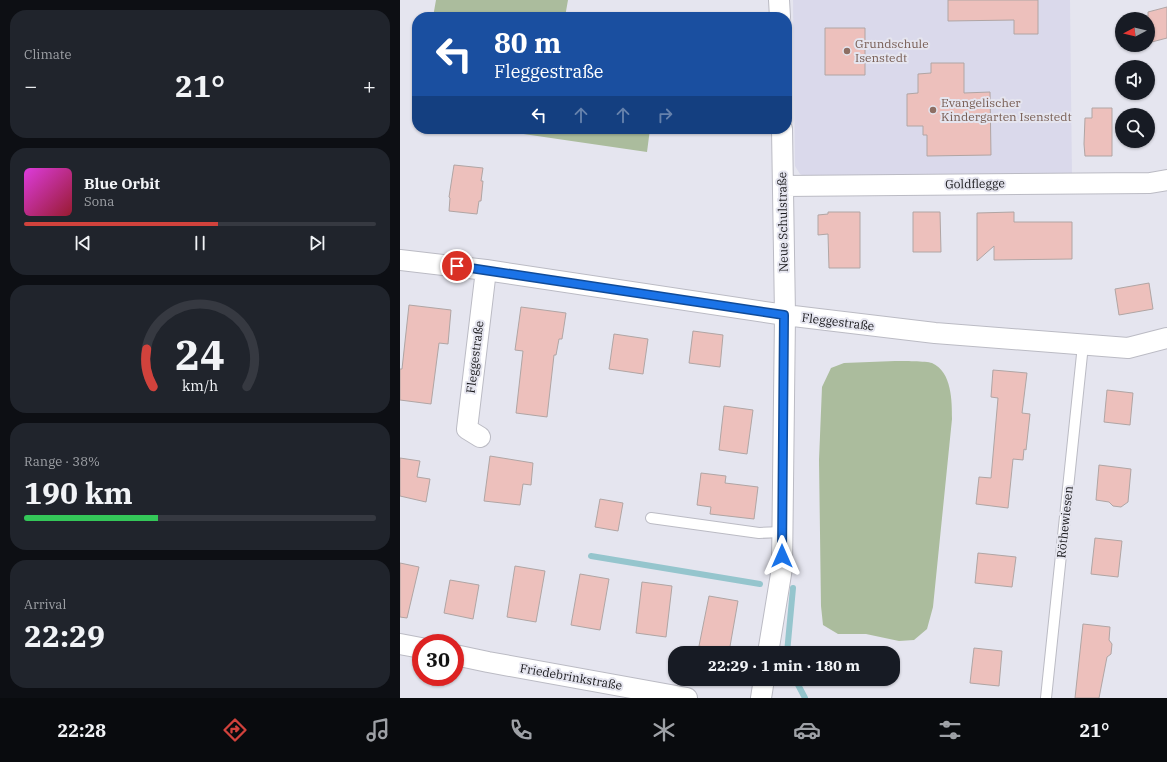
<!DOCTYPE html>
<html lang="en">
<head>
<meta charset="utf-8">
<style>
  body { margin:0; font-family:"IBM Plex Serif",serif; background:#20242c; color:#f1f3f6; height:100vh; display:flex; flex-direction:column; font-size:15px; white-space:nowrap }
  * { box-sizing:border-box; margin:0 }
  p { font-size:13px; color:#9ea1a6 }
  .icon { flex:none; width:22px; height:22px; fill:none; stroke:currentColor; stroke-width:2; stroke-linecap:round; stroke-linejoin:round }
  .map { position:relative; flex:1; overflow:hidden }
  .side { display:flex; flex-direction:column; gap:10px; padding:10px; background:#0d0f14; width:400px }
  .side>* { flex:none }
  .banner { position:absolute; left:12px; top:12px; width:380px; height:122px; border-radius:16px; box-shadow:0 1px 3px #0004; background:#1a4fa0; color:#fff; overflow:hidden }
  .needle { width:26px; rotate:263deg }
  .controls { position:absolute; left:715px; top:12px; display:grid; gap:8px }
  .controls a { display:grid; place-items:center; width:40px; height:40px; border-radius:50%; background:#171b24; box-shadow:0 1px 3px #0004; font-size:20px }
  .speed { position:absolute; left:12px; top:634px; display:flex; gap:8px; font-size:20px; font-weight:700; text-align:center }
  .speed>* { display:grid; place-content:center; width:52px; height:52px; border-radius:50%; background:#171b24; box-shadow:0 1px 3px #0004; line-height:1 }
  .speed .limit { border:6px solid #d22; background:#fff; color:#111 }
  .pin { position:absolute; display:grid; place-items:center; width:34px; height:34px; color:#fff; margin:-17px; border:2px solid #fff; border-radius:50%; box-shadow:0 1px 4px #0007 }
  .me { position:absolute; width:44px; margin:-22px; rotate:0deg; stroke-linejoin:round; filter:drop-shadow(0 0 3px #0008) }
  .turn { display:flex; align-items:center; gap:14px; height:84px; padding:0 16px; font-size:18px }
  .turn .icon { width:52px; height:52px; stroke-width:2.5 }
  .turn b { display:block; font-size:28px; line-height:34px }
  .lanes { display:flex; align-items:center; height:38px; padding:0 16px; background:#0003; justify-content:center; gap:20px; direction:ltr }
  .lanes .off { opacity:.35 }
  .big { font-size:30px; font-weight:700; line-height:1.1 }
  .side .widget { flex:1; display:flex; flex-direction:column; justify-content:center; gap:6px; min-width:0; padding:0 14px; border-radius:16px; background:#20242c }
  .side .dial { align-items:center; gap:0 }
  .dial svg { height:104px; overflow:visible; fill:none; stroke:#363941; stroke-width:7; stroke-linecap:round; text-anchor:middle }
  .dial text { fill:#f1f3f6; stroke:none }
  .song { display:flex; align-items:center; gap:12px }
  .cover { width:48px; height:48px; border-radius:6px; background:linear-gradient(135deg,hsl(300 70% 55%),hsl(350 70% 35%)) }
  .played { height:4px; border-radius:2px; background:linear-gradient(90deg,#d1423c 55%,#363941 55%) }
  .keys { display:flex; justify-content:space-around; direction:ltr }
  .heat { display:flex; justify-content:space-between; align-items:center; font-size:22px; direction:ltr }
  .charge { height:6px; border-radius:3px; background:linear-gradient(90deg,#34c759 38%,#363941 0) }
  .trip { position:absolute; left:268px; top:646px; width:232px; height:40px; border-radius:16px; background:#171b24; box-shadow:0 1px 3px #0004; font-weight:700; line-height:40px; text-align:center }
  .dock { display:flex; height:64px; justify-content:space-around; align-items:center; background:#090b0e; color:#9ea1a6 }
  .dock .icon { width:28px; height:28px }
  .dock .on { color:#d1423c }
  .dock b { font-size:18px; color:#f1f3f6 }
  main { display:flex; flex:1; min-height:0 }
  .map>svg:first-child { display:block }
  .built { fill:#dad9eb }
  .green { fill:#abbc9d }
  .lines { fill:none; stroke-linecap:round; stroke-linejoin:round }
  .stream { stroke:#95c5cd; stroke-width:6 }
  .building { fill:#edc0bc; stroke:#b0a5a4 }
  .service-casing { stroke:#bbbbc4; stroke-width:12 }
  .minor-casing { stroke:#bbbbc4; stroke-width:22 }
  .service { stroke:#fff; stroke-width:10 }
  .minor { stroke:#fff; stroke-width:20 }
  .route-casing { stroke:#114b97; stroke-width:10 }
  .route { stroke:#1a73e8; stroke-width:7 }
  .education-dot { fill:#8d6e63; stroke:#e5e5ef; stroke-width:1.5 }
  .labels { text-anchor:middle; stroke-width:4; stroke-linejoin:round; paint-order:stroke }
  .education-label { font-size:12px; fill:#785e54; stroke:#e5e5ef; text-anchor:start }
  .street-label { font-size:12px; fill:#18181b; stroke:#e5e5ef }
</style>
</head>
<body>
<main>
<section class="side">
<div class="widget"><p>Climate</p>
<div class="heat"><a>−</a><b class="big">21°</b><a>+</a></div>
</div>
<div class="widget">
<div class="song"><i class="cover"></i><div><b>Blue Orbit</b><p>Sona</p></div></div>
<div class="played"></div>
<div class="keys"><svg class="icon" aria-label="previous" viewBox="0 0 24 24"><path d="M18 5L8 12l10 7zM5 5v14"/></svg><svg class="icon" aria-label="pause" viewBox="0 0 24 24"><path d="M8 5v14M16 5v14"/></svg><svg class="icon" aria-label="next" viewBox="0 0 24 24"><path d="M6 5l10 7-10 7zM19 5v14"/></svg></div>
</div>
<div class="widget dial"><svg viewBox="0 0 100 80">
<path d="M14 69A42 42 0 1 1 86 69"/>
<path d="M14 69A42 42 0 0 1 9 40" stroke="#d1423c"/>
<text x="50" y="56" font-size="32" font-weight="700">24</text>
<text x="50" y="72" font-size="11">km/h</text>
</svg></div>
<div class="widget"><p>Range · 38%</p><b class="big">190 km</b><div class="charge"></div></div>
<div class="widget"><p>Arrival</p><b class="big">22:29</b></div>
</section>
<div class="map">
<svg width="767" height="698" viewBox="0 0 767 698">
  <rect width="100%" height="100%" fill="#e5e5ef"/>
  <!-- built -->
  <path class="built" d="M 393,0 L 670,0 L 672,178 L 409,178 L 400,174 L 395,166 Z"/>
  <!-- green -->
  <path class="green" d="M 36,0 L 168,0 L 165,17 L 33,17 Z
    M 90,129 L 250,129 L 247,152 Z
    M 495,361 C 503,361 526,361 532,363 C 552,372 552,401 552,419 L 533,607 L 527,629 L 514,640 L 499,641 L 466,634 L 438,634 L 423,625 L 421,606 L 419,460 L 422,387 L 431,368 L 444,363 Z"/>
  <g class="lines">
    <!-- stream -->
    <path class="stream" d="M 191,556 L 360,584
      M 387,653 L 393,588
      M 395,679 L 405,698"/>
  </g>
  <!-- building -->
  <path class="building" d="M 548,0 L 638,0 L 638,34 L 614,34 L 614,20 L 548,21 Z
    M 767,7 L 767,38 L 748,43 L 748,12 Z
    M 425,28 L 465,28 L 465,75 L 425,75 Z
    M 531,63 L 564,63 L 564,93 L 590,92 L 591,155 L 527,156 L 527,135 L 523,135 L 523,126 L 507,126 L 507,94 L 518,93 L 518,74 L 531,73 Z
    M 692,108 L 712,108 L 712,156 L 685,156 L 684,144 L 685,118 L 692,118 Z
    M 54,165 L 83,168 L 81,181 L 83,181 L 81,201 L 79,201 L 77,214 L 49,211 L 50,198 L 49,197 Z
    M 428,212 L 460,212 L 460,268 L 429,268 L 428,234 L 418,235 L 418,215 L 428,214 Z
    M 513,212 L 540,212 L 541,252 L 513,252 Z
    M 614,212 L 614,222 L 672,222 L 672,259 L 594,260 L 594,246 L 577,261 L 577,213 Z
    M 749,283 L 753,309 L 719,315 L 715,289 Z
    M 9,305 L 51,310 L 48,344 L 39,343 L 31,404 L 0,400 L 0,369 L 2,369 Z
    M 121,307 L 166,313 L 162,339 L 159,339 L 156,355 L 154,355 L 147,417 L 116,413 L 123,351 L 115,350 Z
    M 293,331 L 323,335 L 320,367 L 289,363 Z
    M 214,334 L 248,339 L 243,374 L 209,369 Z
    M 593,370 L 627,373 L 622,413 L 630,414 L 626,450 L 624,449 L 623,460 L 613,459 L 608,508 L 576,504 L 579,477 L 591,478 L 598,398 L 591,397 Z
    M 707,390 L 733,393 L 730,425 L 704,422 Z
    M 324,406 L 353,410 L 347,454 L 319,450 Z
    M 90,456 L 133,463 L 131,485 L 123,484 L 120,505 L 84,501 Z
    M 0,458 L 20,461 L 17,477 L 30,479 L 26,502 L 0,496 Z
    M 699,465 L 731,469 L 728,502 L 721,507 L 713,506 L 709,502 L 696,500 Z
    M 301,473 L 326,476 L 325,483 L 358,487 L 354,519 L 310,514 L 311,507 L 297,505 Z
    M 200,499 L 223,503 L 218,531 L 195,527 Z
    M 695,538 L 722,541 L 718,577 L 691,574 Z
    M 578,553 L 616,557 L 612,587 L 575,583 Z
    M 0,563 L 19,567 L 7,618 L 0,617 Z
    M 115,566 L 145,571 L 136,622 L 107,617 Z
    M 180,574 L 209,579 L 200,630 L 171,625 Z
    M 50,580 L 79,585 L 73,619 L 44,613 Z
    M 242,582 L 272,586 L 266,637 L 236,633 Z
    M 309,596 L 338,601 L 329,652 L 299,646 Z
    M 683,624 L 710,627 L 709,640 L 712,644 L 711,654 L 707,657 L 699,698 L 675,698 Z
    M 574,648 L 602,651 L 599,686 L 570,683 Z"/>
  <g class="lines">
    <!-- service casing -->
    <g class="service-casing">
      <path id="service" d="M 251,518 L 359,533 L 382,532
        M 646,698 L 683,345"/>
    </g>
    <!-- minor casing -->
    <g class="minor-casing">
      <path id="minor" d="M 379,0 L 380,17
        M 383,186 L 750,183 L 767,180
        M 0,260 L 86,270 L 385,315 L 535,333 L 728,348 L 767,338
        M 80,437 L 67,429 L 86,270
        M 0,644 L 21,648
        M 368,653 L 382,568 L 385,315 L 382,129
        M 55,655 L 88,662 L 287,698
        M 361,698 L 364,679"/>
    </g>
    <!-- service -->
    <use href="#service" class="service"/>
    <!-- minor -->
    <use href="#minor" class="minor"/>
  </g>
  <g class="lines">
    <!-- route casing -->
    <g class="route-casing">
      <path id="route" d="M 57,266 L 384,315 L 382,556"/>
    </g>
    <!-- route -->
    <use href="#route" class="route"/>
  </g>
  <!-- markers -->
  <g class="education-dot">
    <circle cx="447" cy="51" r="4"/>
    <circle cx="533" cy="110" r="4"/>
  </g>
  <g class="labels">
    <!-- education labels -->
    <g class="education-label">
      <text x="455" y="48">Grundschule<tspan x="455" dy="14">Isenstedt</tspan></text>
      <text x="541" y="107">Evangelischer<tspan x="541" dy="14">Kindergarten Isenstedt</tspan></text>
    </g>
    <!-- street labels -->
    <g class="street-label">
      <text transform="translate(575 184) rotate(-1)" y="4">Goldflegge</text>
      <text transform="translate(383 222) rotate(-91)" y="4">Neue Schulstraße</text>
      <text transform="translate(438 322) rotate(7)" y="4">Fleggestraße</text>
      <text transform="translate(75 357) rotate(-83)" y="4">Fleggestraße</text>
      <text transform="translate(665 522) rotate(-84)" y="4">Röthewiesen</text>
      <text transform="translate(171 677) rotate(10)" y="4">Friedebrinkstraße</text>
    </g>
  </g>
</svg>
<div class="controls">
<a><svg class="needle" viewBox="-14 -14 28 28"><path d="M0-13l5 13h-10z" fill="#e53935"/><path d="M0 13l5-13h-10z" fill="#9ea1a6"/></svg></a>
<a><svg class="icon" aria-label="sound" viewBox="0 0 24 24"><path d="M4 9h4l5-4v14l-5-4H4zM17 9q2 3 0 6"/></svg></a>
<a><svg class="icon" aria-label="search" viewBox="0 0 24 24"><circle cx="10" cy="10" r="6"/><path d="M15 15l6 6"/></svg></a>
</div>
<div class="speed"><div class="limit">30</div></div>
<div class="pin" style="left:57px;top:266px;background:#d93025"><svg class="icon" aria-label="arrive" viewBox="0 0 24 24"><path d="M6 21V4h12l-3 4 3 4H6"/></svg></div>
<svg class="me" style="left:382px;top:556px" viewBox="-20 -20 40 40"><path d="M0-17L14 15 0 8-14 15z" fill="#1a73e8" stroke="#fff" stroke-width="4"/></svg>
<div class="trip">22:29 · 1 min · 180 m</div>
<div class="banner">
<div class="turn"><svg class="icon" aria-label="left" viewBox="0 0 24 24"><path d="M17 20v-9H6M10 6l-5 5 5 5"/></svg><div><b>80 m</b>Fleggestraße</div></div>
<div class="lanes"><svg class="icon" aria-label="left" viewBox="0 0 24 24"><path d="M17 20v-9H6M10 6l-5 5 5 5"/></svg><svg class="icon off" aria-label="ahead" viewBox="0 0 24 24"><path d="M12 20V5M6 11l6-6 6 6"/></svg><svg class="icon off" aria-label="ahead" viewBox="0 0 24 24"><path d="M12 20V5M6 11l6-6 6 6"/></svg><svg class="icon off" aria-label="right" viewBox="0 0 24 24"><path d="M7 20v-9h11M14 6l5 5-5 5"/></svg></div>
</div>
</div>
</main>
<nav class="dock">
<b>22:28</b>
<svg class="icon on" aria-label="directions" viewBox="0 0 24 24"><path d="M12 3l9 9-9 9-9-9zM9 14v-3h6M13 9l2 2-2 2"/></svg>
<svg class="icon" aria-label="music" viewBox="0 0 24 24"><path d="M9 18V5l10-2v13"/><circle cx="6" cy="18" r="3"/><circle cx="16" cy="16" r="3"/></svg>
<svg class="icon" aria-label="phone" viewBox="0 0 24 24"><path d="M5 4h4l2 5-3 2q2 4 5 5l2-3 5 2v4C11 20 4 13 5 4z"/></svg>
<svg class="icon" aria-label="climate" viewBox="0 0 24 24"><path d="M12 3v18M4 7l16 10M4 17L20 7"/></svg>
<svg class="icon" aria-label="car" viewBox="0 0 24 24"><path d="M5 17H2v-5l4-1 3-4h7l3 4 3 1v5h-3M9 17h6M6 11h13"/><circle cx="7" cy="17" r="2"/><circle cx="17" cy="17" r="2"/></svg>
<svg class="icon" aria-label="filters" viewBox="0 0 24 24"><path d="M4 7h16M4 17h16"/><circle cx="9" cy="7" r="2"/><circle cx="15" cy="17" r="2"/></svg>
<b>21°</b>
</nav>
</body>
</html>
